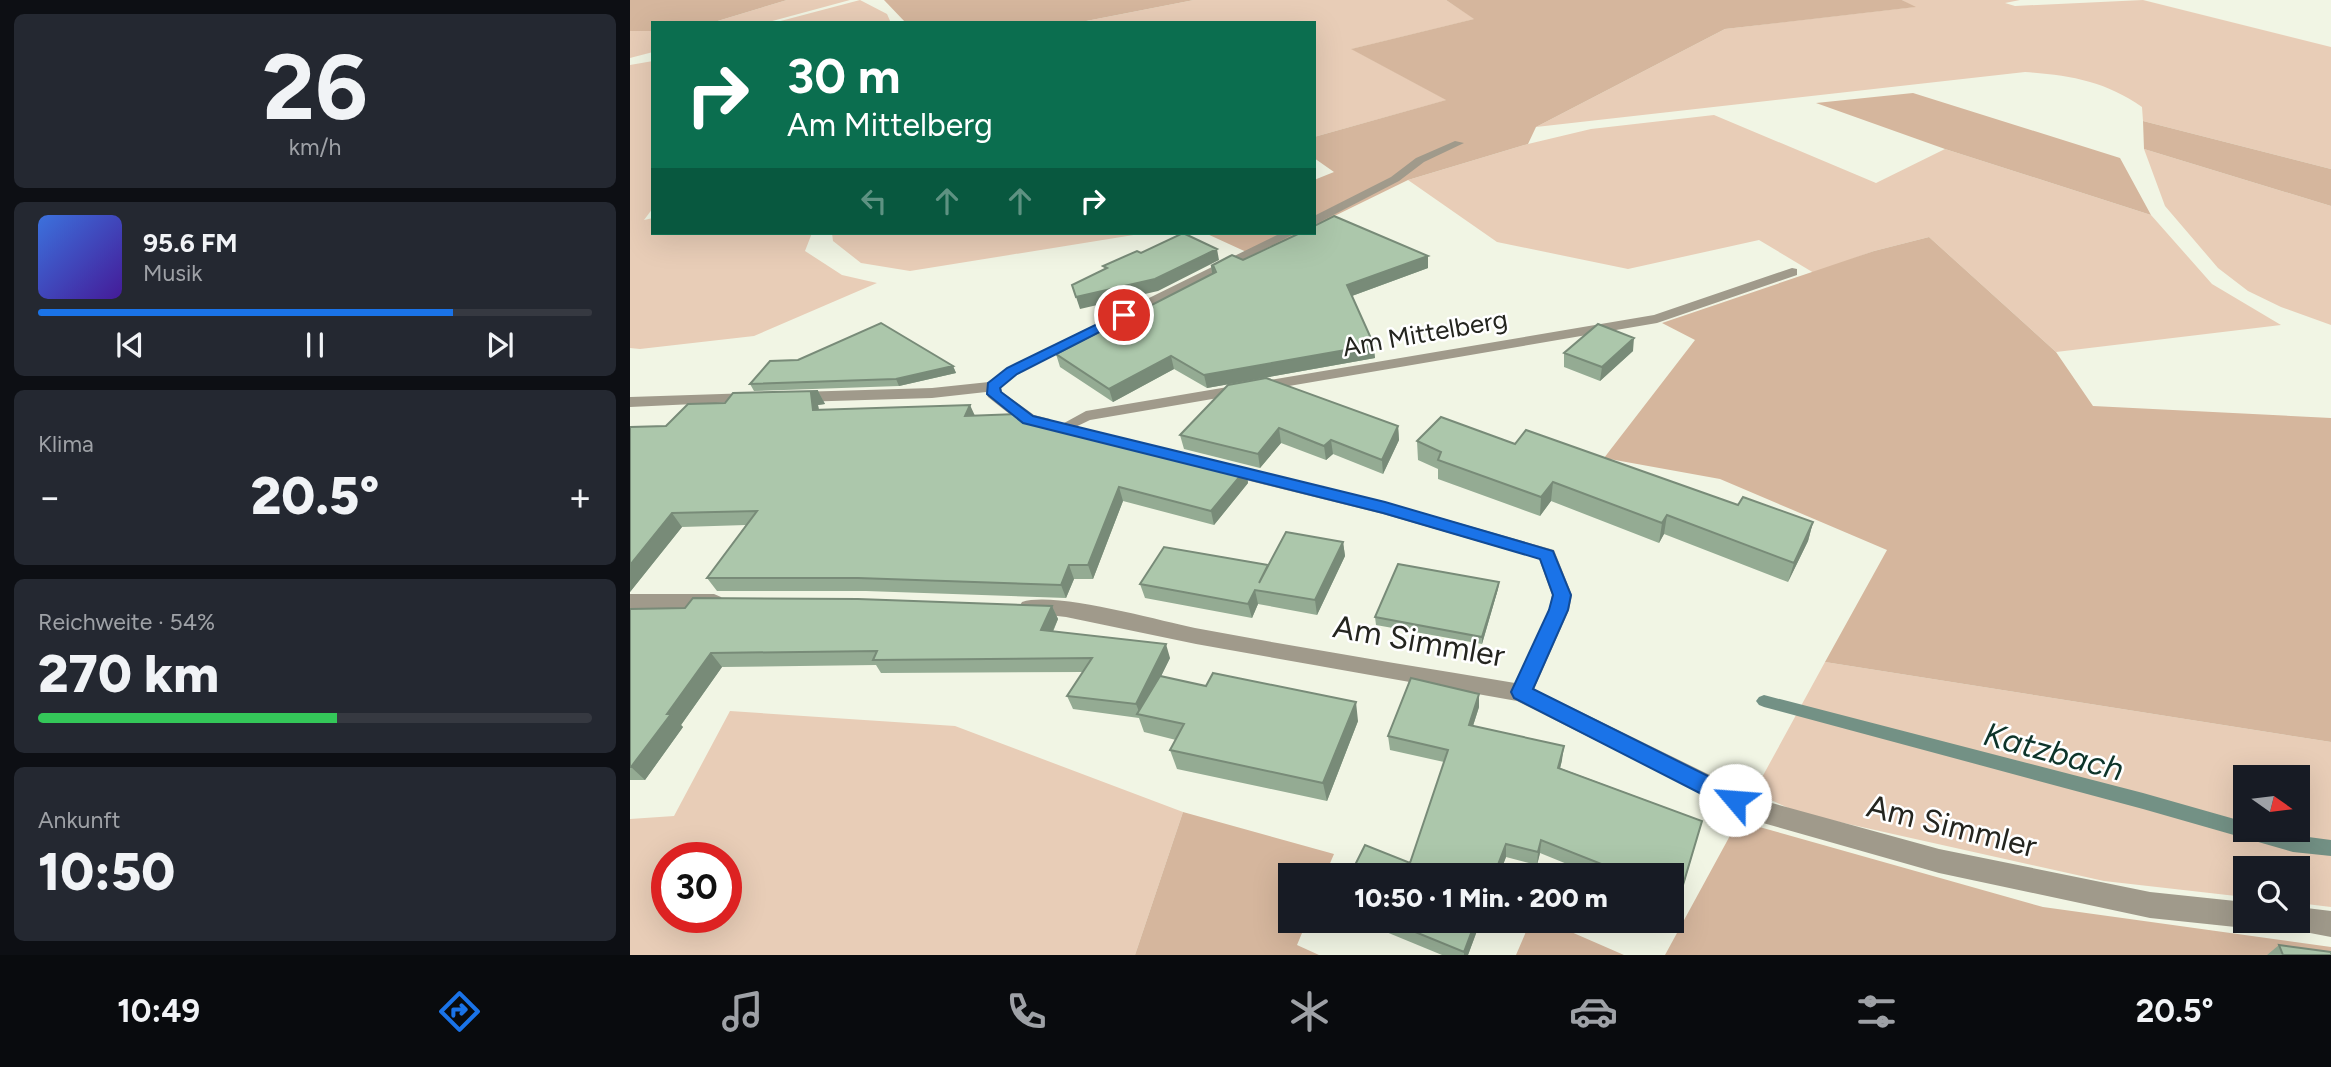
<!DOCTYPE html>
<html lang="de">
<head>
<meta charset="utf-8">
<style>
  body { margin:0; font-family:Figtree,sans-serif; background:#242831; color:#f1f3f6; height:100vh; display:flex; flex-direction:column; font-size:26px; white-space:nowrap }
  * { box-sizing:border-box; margin:0 }
  p { font-size:23px; color:#9ea1a6 }
  .icon { flex:none; width:38px; height:38px; fill:none; stroke:currentColor; stroke-width:2; stroke-linecap:round; stroke-linejoin:round }
  .map { position:relative; flex:1; overflow:hidden }
  .panel { display:flex; flex-direction:column; gap:14px; padding:14px; background:#0d0f14; width:630px }
  .panel>* { flex:none }
  .banner { position:absolute; left:21px; top:21px; width:665px; height:214px; border-radius:0px; box-shadow:0 7px 28px #0002; background:#0b6e4f; color:#fff; overflow:hidden }
  .needle { width:46px; rotate:104deg }
  .buttons { position:absolute; left:1603px; top:765px; display:grid; gap:14px }
  .buttons a { display:grid; place-items:center; width:77px; height:77px; border-radius:0px; background:#171b24; box-shadow:0 7px 28px #0002; font-size:35px }
  .speed { position:absolute; left:21px; top:842px; display:flex; gap:14px; font-size:35px; font-weight:700; text-align:center }
  .speed>* { display:grid; place-content:center; width:91px; height:91px; border-radius:50%; background:#171b24; box-shadow:0 7px 28px #0002; line-height:1 }
  .speed .limit { border:10px solid #d22; background:#fff; color:#111 }
  .pin { position:absolute; display:grid; place-items:center; width:60px; height:60px; color:#fff; margin:-30px; border:4px solid #fff; border-radius:50%; box-shadow:0 2px 7px #0007 }
  .me { position:absolute; width:77px; margin:-38px; rotate:297deg; stroke-linejoin:round; filter:drop-shadow(0 0 5px #0008) }
  .turn { display:flex; align-items:center; gap:24px; height:147px; padding:0 21px; font-size:32px }
  .turn .icon { width:91px; height:91px; stroke-width:2.5 }
  .turn b { display:block; font-size:49px; line-height:60px }
  .lanes { display:flex; align-items:center; height:66px; padding:0 21px; background:#0003; justify-content:center; gap:35px; direction:ltr }
  .lanes .off { opacity:.35 }
  .big { font-size:52px; font-weight:800; line-height:1.1 }
  .panel .tile { flex:1; display:flex; flex-direction:column; justify-content:center; gap:10px; min-width:0; padding:0 24px; border-radius:10px; background:#242831 }
  .panel .dial { align-items:center; gap:0 }
  .dial b { font-size:91px; line-height:1 }
  .song { display:flex; align-items:center; gap:21px }
  .cover { width:84px; height:84px; border-radius:10px; background:linear-gradient(135deg,hsl(220 70% 55%),hsl(260 70% 35%)) }
  .played { height:7px; border-radius:4px; background:linear-gradient(90deg,#1a73e8 75%,#363941 75%) }
  .keys { display:flex; justify-content:space-around; direction:ltr }
  .heat { display:flex; justify-content:space-between; align-items:center; font-size:38px; direction:ltr }
  .charge { height:10px; border-radius:5px; background:linear-gradient(90deg,#34c759 54%,#363941 0) }
  .trip { position:absolute; left:648px; top:863px; width:406px; height:70px; border-radius:0px; background:#171b24; box-shadow:0 7px 28px #0002; font-weight:800; line-height:70px; text-align:center }
  .menu { display:flex; height:112px; justify-content:space-around; align-items:center; background:#090b0e; color:#9ea1a6 }
  .menu .icon { width:49px; height:49px }
  .menu .selected { color:#1a73e8 }
  .menu b { font-size:32px; color:#f1f3f6 }
  main { display:flex; flex:1; min-height:0 }
  .map>svg:first-child { display:block }
  .green { fill:#e8cdb7; fill-rule:evenodd }
  .forest { fill:#d5b69d }
  .lines { fill:none; stroke-linecap:round; stroke-linejoin:round }
  .stream { fill:#739185; fill-rule:evenodd }
  .street { fill:#a09a8b; fill-rule:evenodd }
  .wall { fill:#94ab93 }
  .shaded-wall { fill:#788b78 }
  .building { fill:#acc7ab; stroke:#788b78; stroke-width:2 }
  .route { fill:#1a73e8; stroke:#114b97; stroke-width:2 }
  .labels { text-anchor:middle; stroke-width:5; stroke-linejoin:round; paint-order:stroke }
  .street-label { font-size:26px; fill:#24251f; stroke:#fff }
  .near-street-label { font-size:32px; fill:#24251f; stroke:#fff }
  .near-water-label { font-size:33px; font-style:italic; fill:#0d342a; stroke:#fff }
</style>
</head>
<body>
<main>
<section class="panel">
<div class="tile dial"><b>26</b><p>km/h</p></div>
<div class="tile">
<div class="song"><i class="cover"></i><div><b>95.6 FM</b><p>Musik</p></div></div>
<div class="played"></div>
<div class="keys"><svg class="icon" aria-label="previous" viewBox="0 0 24 24"><path d="M18 5L8 12l10 7zM5 5v14"/></svg><svg class="icon" aria-label="pause" viewBox="0 0 24 24"><path d="M8 5v14M16 5v14"/></svg><svg class="icon" aria-label="next" viewBox="0 0 24 24"><path d="M6 5l10 7-10 7zM19 5v14"/></svg></div>
</div>
<div class="tile"><p>Klima</p>
<div class="heat"><a>−</a><b class="big">20.5°</b><a>+</a></div>
</div>
<div class="tile"><p>Reichweite · 54%</p><b class="big">270 km</b><div class="charge"></div></div>
<div class="tile"><p>Ankunft</p><b class="big">10:50</b></div>
</section>
<div class="map">
<svg width="1701" height="955" viewBox="0 0 1701 955">
  <rect width="100%" height="100%" fill="#f1f5e4"/>
  <!-- green -->
  <path class="green" d="M 157,0 L 220,0 L 135,23 L 81,23 Z
    M 230,0 L 257,14 L 261,23 L 143,23 Z
    M 564,0 L 816,0 L 845,19 L 722,49 L 817,100 L 684,137 L 684,23 L 446,23 Z
    M 1272,0 L 1390,0 L 1375,3 L 1385,6 L 1513,0 L 1701,47 L 1701,169 L 1513,121 L 1512,107 C 1475,81 1439,75 1395,72 L 906,127 L 1095,29 L 1284,7 Z
    M 0,31 L 23,31 L 23,52 L 0,58 Z
    M 23,61 L 23,208 L 14,220 L 23,218 L 23,233 L 182,233 L 175,251 L 212,275 L 247,283 L 124,336 L 10,349 L 0,348 L 0,65 Z
    M 1084,115 L 1246,183 L 1315,149 L 1521,215 L 1582,284 L 1651,325 L 1426,352 L 1299,237 L 1244,251 L 1184,273 L 1129,240 L 998,269 L 867,242 L 778,180 L 898,144 L 961,129 Z
    M 1514,149 L 1701,206 L 1701,325 L 1651,307 L 1618,291 L 1588,268 L 1535,206 Z
    M 202,233 L 516,233 L 280,271 L 231,263 L 203,241 Z
    M 1195,662 L 1701,742 L 1701,907 L 1668,903 L 1668,868 L 1615,868 L 1615,897 L 1474,881 L 1169,813 L 1124,792 ZM 1615,777 L 1668,777 L 1668,830 L 1615,830 Z
    M 100,711 L 325,726 L 553,812 L 505,955 L 0,955 L 0,819 L 44,816 ZM 37,858 L 96,858 L 96,917 L 37,917 Z"/>
  <!-- forest -->
  <path class="forest" d="M 0,0 L 157,0 L 81,23 L 23,23 L 23,31 L 0,31 Z
    M 254,0 L 564,0 L 446,23 L 276,23 Z
    M 816,0 L 1272,0 L 1286,7 L 1095,29 L 906,127 L 898,144 L 778,180 L 684,226 L 684,180 L 704,172 L 684,158 L 684,137 L 816,100 L 721,49 L 844,19 Z
    M 1283,93 L 1490,158 L 1521,215 L 1315,149 L 1186,103 Z
    M 1513,121 L 1701,169 L 1701,206 L 1514,149 Z
    M 575,233 L 669,233 L 623,255 Z
    M 1299,237 L 1426,352 L 1463,406 L 1701,418 L 1701,742 L 1195,662 L 1257,550 L 1090,479 L 974,458 L 1065,340 L 1032,323 L 1244,251 Z
    M 553,812 L 704,854 L 695,875 L 660,875 L 660,920 L 677,921 L 667,945 L 689,955 L 505,955 Z
    M 1108,821 L 1413,907 L 1701,947 L 1701,955 L 1035,955 Z
    M 901,920 L 916,921 L 994,955 L 886,955 Z"/>
  <g class="lines">
    <!-- stream -->
    <path class="stream" d="M 1134,695 L 1513,793 L 1615,822 L 1615,830 C 1644,830 1672,837 1701,840 L 1701,856 L 1663,852 L 1513,809 L 1134,707 L 1129,705 L 1126,701 L 1129,697 Z"/>
    <!-- street -->
    <path class="street" d="M 825,141 L 834,143 L 794,162 L 769,181 L 684,225 L 684,216 L 761,177 L 786,158 Z
      M 651,233 L 666,233 L 387,374 L 371,387 L 372,392 L 404,415 L 420,419 L 422,423 L 420,427 C 397,432 375,410 358,397 L 356,392 L 302,398 L 168,402 L 160,397 L 168,392 L 302,388 L 359,382 L 377,368 Z
      M 1162,268 L 1167,269 L 1167,275 L 1027,323 L 460,420 L 433,433 L 425,428 L 456,411 L 1024,315 Z
      M 122,393 L 128,395 L 130,398 L 128,401 L 0,407 L 0,397 Z
      M 594,463 L 755,502 L 924,550 L 942,595 L 939,610 L 904,689 L 1131,800 L 1309,849 L 1520,892 L 1615,902 L 1615,920 L 1626,920 L 1624,924 L 1615,928 L 1520,918 L 1309,873 L 1126,821 L 887,701 L 566,644 L 436,617 L 392,612 L 389,607 L 392,602 C 425,591 526,620 565,628 C 671,648 778,665 885,683 L 919,610 L 922,595 L 909,559 L 753,514 L 588,473 L 585,469 L 588,465 Z
      M 0,594 L 84,594 L 91,597 L 94,602 L 91,607 L 84,610 L 0,608 Z
      M 1668,907 L 1701,911 L 1701,937 L 1659,929 L 1655,920 L 1668,920 Z"/>
  </g>
  <!-- wall -->
  <path class="wall" d="M 798,256 L 798,268 L 722,296 L 745,358 L 577,388 L 544,369 L 483,402 L 430,367 L 426,354 L 582,274 L 581,266 L 613,260 Z
    M 1003,351 L 970,381 L 934,367 L 934,353 Z
    M 323,366 L 326,373 L 269,386 L 124,391 L 120,384 Z
    M 598,385 L 768,426 L 769,440 L 753,474 L 703,454 L 696,460 L 651,443 L 630,468 L 554,449 L 550,435 Z
    M 188,391 L 195,404 L 188,405 L 189,410 L 345,416 L 616,469 L 618,483 L 584,525 L 493,501 L 463,579 L 444,579 L 436,598 L 236,591 L 87,591 L 77,578 L 116,525 L 52,527 L 0,592 L 0,427 L 36,426 Z
    M 787,441 L 885,444 L 1108,505 L 1183,522 L 1178,541 L 1158,582 L 1034,534 L 1029,543 L 921,501 L 910,516 L 808,479 L 808,469 L 788,460 Z
    M 713,542 L 715,556 L 687,615 L 628,604 L 622,618 L 515,598 L 510,584 L 638,565 Z
    M 869,582 L 868,589 L 852,644 L 746,625 L 745,617 Z
    M 422,606 L 428,619 L 423,632 L 540,658 L 531,676 L 728,721 L 697,801 L 547,769 L 540,750 L 546,740 L 514,732 L 509,718 L 443,709 L 437,696 L 453,672 L 251,673 L 246,665 L 92,667 L 51,725 L 53,727 L 15,780 L 0,780 L 0,609 Z
    M 849,694 L 849,707 L 843,726 L 932,760 L 930,768 L 1072,821 L 1047,908 L 1041,906 L 1041,875 L 964,875 L 910,853 L 907,865 L 876,857 L 869,875 L 720,875 L 780,863 L 814,762 L 760,750 L 758,736 Z
    M 727,920 L 851,920 L 838,955 L 812,955 Z
    M 1649,945 L 1701,955 L 1637,955 Z"/>
  <!-- shaded-wall -->
  <path class="shaded-wall" d="M 587,249 L 589,260 L 528,291 L 450,309 L 446,297 Z
    M 798,256 L 798,268 L 719,297 L 717,285 Z
    M 583,265 L 586,277 L 583,278 L 581,266 Z
    M 1004,338 L 1003,351 L 970,381 L 972,367 Z
    M 744,345 L 745,358 L 577,388 L 574,375 Z
    M 541,356 L 544,369 L 483,402 L 479,389 Z
    M 323,366 L 326,373 L 269,386 L 266,379 Z
    M 188,391 L 195,404 L 188,405 L 191,423 L 183,410 L 181,393 Z
    M 340,405 L 346,418 L 335,416 Z
    M 768,426 L 769,440 L 753,474 L 752,460 Z
    M 649,428 L 651,443 L 630,468 L 628,454 Z
    M 701,440 L 703,454 L 696,460 L 694,446 Z
    M 616,469 L 618,483 L 584,525 L 581,511 Z
    M 923,482 L 921,501 L 910,516 L 911,497 Z
    M 489,487 L 493,501 L 463,579 L 458,565 Z
    M 42,513 L 52,527 L 0,592 L 0,565 Z
    M 1037,515 L 1034,534 L 1029,543 L 1032,523 Z
    M 1183,522 L 1178,541 L 1158,582 L 1164,563 Z
    M 713,542 L 715,556 L 687,615 L 685,600 Z
    M 439,565 L 444,579 L 436,598 L 431,585 Z
    M 869,582 L 868,589 L 852,644 L 852,637 Z
    M 625,590 L 628,604 L 622,618 L 618,604 Z
    M 422,606 L 428,619 L 417,644 L 411,630 Z
    M 536,644 L 540,658 L 512,715 L 510,714 L 506,704 Z
    M 81,653 L 92,667 L 51,725 L 53,727 L 15,780 L 1,767 L 37,714 Z
    M 849,694 L 849,707 L 839,738 L 839,725 Z
    M 726,702 L 728,721 L 697,801 L 693,783 Z
    M 934,746 L 932,760 L 927,781 L 928,768 Z
    M 911,840 L 910,853 L 907,865 L 908,852 Z
    M 876,844 L 876,857 L 869,875 L 864,875 Z
    M 846,920 L 851,920 L 838,955 L 834,955 L 834,952 Z"/>
  <!-- building -->
  <path class="building" d="M 704,216 L 798,256 L 717,285 L 744,345 L 574,375 L 541,356 L 479,389 L 426,354 L 586,272 L 583,265 L 581,266 L 602,255 L 613,260 L 670,233 L 684,233 L 684,226 Z
    M 553,233 L 587,249 L 525,279 L 446,297 L 442,285 L 477,268 L 473,266 L 507,251 L 511,253 Z
    M 251,323 L 323,366 L 266,379 L 120,384 L 140,361 L 168,360 Z
    M 968,324 L 1004,338 L 972,367 L 934,353 Z
    M 636,378 L 768,426 L 752,460 L 701,440 L 694,446 L 649,428 L 628,454 L 550,435 L 598,385 Z
    M 188,391 L 181,393 L 183,410 L 340,405 L 335,416 L 388,414 L 616,469 L 581,511 L 489,487 L 458,565 L 439,565 L 431,585 L 228,578 L 77,578 L 127,511 L 42,513 L 0,565 L 0,427 L 36,426 L 58,404 L 95,403 L 103,393 Z
    M 811,417 L 885,444 L 896,430 L 1108,505 L 1113,497 L 1183,522 L 1164,563 L 1037,515 L 1032,523 L 923,482 L 911,497 L 808,460 L 811,452 L 787,441 Z
    M 656,532 L 713,542 L 685,600 L 625,590 L 618,604 L 510,584 L 534,547 L 638,565 L 629,583 Z
    M 768,564 L 869,582 L 852,637 L 745,617 Z
    M 63,598 L 228,599 L 422,606 L 411,630 L 536,644 L 506,704 L 437,696 L 462,658 L 243,660 L 247,651 L 81,653 L 37,714 L 41,714 L 1,767 L 0,767 L 0,609 L 55,608 Z
    M 583,673 L 726,702 L 693,783 L 540,750 L 554,724 L 507,714 L 530,676 L 576,686 Z
    M 781,678 L 849,694 L 839,725 L 934,746 L 928,768 L 1072,821 L 1050,895 L 1041,892 L 1041,875 L 999,875 L 911,840 L 908,852 L 876,844 L 864,875 L 720,875 L 735,845 L 780,863 L 818,750 L 758,736 Z
    M 756,920 L 846,920 L 834,952 Z
    M 1649,945 L 1701,952 L 1701,955 L 1653,955 Z"/>
  <!-- route -->
  <path class="route" d="M 494,311 L 499,312 L 499,317 L 387,374 L 370,388 L 371,392 L 403,416 L 755,502 L 923,551 L 941,595 L 938,610 L 903,689 L 1112,793 L 1116,800 L 1112,807 L 1105,810 L 1097,807 L 884,698 L 881,692 L 919,610 L 923,595 L 910,559 L 753,513 L 393,423 L 357,394 L 358,383 L 377,368 Z"/>
  <g class="labels">
    <!-- street labels -->
    <g class="street-label">
      <text transform="translate(795 333) rotate(-10)" y="9">Am Mittelberg</text>
    </g>
    <!-- near-street labels -->
    <g class="near-street-label">
      <text transform="translate(789 641) rotate(10)" y="11">Am Simmler</text>
      <text transform="translate(1322 826) rotate(14)" y="11">Am Simmler</text>
    </g>
    <!-- near-water labels -->
    <g class="near-water-label">
      <text transform="translate(1424 751) rotate(15)" y="12">Katzbach</text>
    </g>
  </g>
</svg>
<div class="buttons">
<a><svg class="needle" viewBox="-14 -14 28 28"><path d="M0-13l5 13h-10z" fill="#e53935"/><path d="M0 13l5-13h-10z" fill="#9ea1a6"/></svg></a>
<a><svg class="icon" aria-label="search" viewBox="0 0 24 24"><circle cx="10" cy="10" r="6"/><path d="M15 15l6 6"/></svg></a>
</div>
<div class="speed"><div class="limit">30</div></div>
<div class="pin" style="left:494px;top:315px;background:#d93025"><svg class="icon" aria-label="arrive" viewBox="0 0 24 24"><path d="M6 21V4h12l-3 4 3 4H6"/></svg></div>
<svg class="me" style="left:1105px;top:800px" viewBox="-20 -20 40 40"><circle r="19" fill="#fff"/><path d="M0-13L10 11 0 6-10 11z" fill="#1a73e8"/></svg>
<div class="trip">10:50 · 1 Min. · 200 m</div>
<div class="banner">
<div class="turn"><svg class="icon" aria-label="right" viewBox="0 0 24 24"><path d="M7 20v-9h11M14 6l5 5-5 5"/></svg><div><b>30 m</b>Am Mittelberg</div></div>
<div class="lanes"><svg class="icon off" aria-label="left" viewBox="0 0 24 24"><path d="M17 20v-9H6M10 6l-5 5 5 5"/></svg><svg class="icon off" aria-label="ahead" viewBox="0 0 24 24"><path d="M12 20V5M6 11l6-6 6 6"/></svg><svg class="icon off" aria-label="ahead" viewBox="0 0 24 24"><path d="M12 20V5M6 11l6-6 6 6"/></svg><svg class="icon" aria-label="right" viewBox="0 0 24 24"><path d="M7 20v-9h11M14 6l5 5-5 5"/></svg></div>
</div>
</div>
</main>
<nav class="menu">
<b>10:49</b>
<svg class="icon selected" aria-label="directions" viewBox="0 0 24 24"><path d="M12 3l9 9-9 9-9-9zM9 14v-3h6M13 9l2 2-2 2"/></svg>
<svg class="icon" aria-label="music" viewBox="0 0 24 24"><path d="M9 18V5l10-2v13"/><circle cx="6" cy="18" r="3"/><circle cx="16" cy="16" r="3"/></svg>
<svg class="icon" aria-label="phone" viewBox="0 0 24 24"><path d="M5 4h4l2 5-3 2q2 4 5 5l2-3 5 2v4C11 20 4 13 5 4z"/></svg>
<svg class="icon" aria-label="climate" viewBox="0 0 24 24"><path d="M12 3v18M4 7l16 10M4 17L20 7"/></svg>
<svg class="icon" aria-label="car" viewBox="0 0 24 24"><path d="M5 17H2v-5l4-1 3-4h7l3 4 3 1v5h-3M9 17h6M6 11h13"/><circle cx="7" cy="17" r="2"/><circle cx="17" cy="17" r="2"/></svg>
<svg class="icon" aria-label="filters" viewBox="0 0 24 24"><path d="M4 7h16M4 17h16"/><circle cx="9" cy="7" r="2"/><circle cx="15" cy="17" r="2"/></svg>
<b>20.5°</b>
</nav>
</body>
</html>
